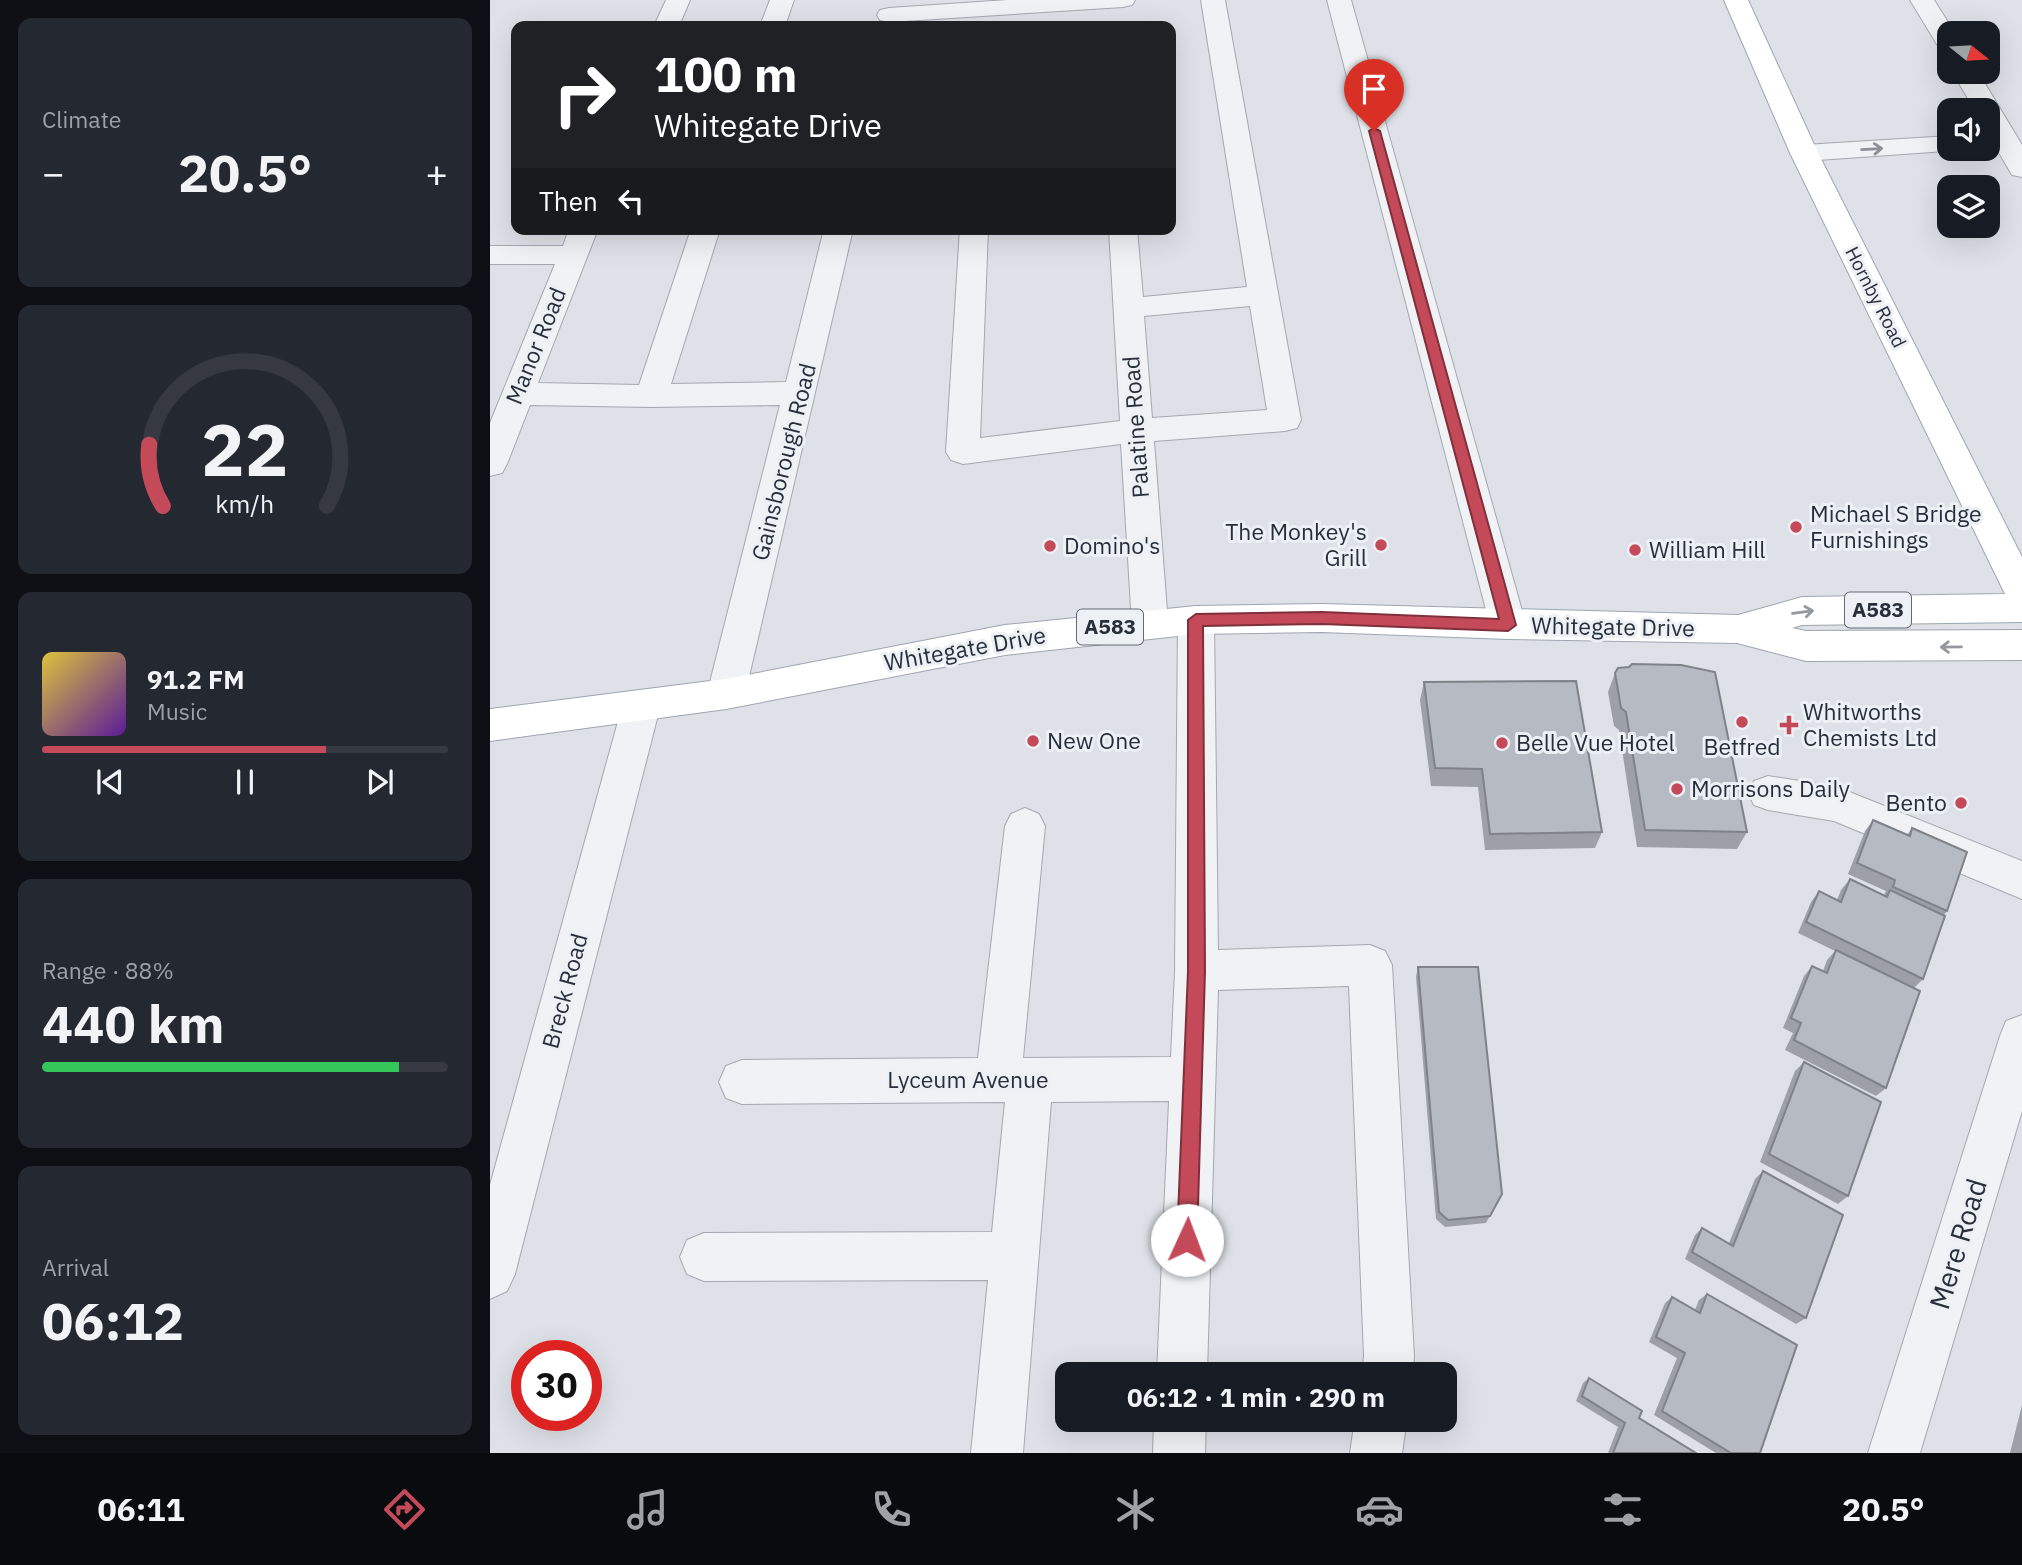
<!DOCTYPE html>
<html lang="en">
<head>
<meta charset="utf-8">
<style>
  body { margin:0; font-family:"IBM Plex Sans",sans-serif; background:#242831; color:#f1f3f6; height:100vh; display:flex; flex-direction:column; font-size:26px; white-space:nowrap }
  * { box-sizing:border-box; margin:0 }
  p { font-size:23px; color:#9ea1a6 }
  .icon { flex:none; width:38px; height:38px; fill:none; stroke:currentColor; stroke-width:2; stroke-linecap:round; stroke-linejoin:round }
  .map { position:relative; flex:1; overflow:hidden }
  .panel { display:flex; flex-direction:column; gap:18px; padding:18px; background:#0d0f14; width:490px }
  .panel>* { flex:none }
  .banner { position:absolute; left:21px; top:21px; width:665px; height:214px; border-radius:14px; box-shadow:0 7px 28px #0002; background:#202124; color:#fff; overflow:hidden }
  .needle { width:46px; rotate:108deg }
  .tools { position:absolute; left:1447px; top:21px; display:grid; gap:14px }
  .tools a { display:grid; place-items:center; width:63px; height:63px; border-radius:14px; background:#171b24; box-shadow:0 7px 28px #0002; font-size:35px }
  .speed { position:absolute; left:21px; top:1340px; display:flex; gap:14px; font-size:35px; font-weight:700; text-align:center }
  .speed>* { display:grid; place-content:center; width:91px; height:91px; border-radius:50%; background:#171b24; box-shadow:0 7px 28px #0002; line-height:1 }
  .speed .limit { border:10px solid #d22; background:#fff; color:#111 }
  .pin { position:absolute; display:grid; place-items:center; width:60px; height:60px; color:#fff; margin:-72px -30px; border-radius:50% 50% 50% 0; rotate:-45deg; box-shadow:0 0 7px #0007 }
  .pin .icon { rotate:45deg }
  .me { position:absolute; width:77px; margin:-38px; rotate:2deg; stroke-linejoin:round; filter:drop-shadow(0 0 5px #0008) }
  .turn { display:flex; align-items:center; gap:24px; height:147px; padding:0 28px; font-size:32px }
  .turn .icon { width:91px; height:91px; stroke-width:2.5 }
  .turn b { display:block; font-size:49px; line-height:60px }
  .then { display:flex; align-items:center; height:66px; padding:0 28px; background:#0003; gap:14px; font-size:26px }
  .big { font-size:52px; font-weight:700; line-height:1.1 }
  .panel .tile { flex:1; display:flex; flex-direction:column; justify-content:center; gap:10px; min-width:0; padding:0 24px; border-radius:14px; background:#242831 }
  .panel .dial { align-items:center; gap:0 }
  .dial svg { height:182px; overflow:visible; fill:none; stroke:#363941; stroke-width:7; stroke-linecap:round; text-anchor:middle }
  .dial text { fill:#f1f3f6; stroke:none }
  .song { display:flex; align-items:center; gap:21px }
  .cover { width:84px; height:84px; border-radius:10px; background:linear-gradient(135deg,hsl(50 70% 55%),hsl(270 70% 35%)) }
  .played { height:7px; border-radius:4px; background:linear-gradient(90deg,#c44a5a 70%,#363941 70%) }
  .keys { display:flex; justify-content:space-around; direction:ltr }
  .heat { display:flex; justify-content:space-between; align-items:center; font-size:38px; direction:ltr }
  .charge { height:10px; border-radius:5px; background:linear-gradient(90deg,#34c759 88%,#363941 0) }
  .trip { position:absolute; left:565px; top:1362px; width:402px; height:70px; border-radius:14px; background:#171b24; box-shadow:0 7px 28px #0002; font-weight:700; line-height:70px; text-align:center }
  .menu { display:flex; height:112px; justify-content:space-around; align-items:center; background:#090b0e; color:#9ea1a6 }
  .menu .icon { width:49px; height:49px }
  .menu .selected { color:#c44a5a }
  .menu b { font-size:32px; color:#f1f3f6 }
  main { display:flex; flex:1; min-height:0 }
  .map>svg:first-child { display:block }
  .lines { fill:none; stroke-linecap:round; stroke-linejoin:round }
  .minor-casing { stroke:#a4a8b0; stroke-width:2 }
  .major-casing { stroke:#9ea5b1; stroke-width:2 }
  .minor { fill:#f0f2f5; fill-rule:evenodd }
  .major { fill:#fff; fill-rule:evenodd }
  .wall { fill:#9da0a8 }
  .building { fill:#b6bac3; stroke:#7f8288; stroke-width:2 }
  .oneway { stroke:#8c9098 }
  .oneway2 { stroke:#94979e }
  .route { fill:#c44a5a; stroke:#7f303a; stroke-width:2 }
  .poi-dot { fill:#c44a5a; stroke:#edf0f4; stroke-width:2.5 }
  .labels { text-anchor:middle; stroke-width:6; stroke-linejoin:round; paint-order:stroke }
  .far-street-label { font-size:19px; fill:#282f3c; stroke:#edf0f4 }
  .shield { fill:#edf0f4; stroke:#636973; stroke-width:2 }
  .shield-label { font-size:21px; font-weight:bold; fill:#282f3c }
  .street-label { font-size:23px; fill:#282f3c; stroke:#edf0f4 }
  .poi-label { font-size:23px; fill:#282f3c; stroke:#edf0f4; text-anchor:start }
  .near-street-label { font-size:28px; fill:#282f3c; stroke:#edf0f4 }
</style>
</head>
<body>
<main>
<section class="panel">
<div class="tile"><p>Climate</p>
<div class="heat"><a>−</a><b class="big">20.5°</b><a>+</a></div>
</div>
<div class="tile dial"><svg viewBox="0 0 100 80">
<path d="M14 69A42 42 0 1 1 86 69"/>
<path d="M14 69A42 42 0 0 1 8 42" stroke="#c44a5a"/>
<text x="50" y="56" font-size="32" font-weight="700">22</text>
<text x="50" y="72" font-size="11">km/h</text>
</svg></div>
<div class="tile">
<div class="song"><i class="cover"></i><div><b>91.2 FM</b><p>Music</p></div></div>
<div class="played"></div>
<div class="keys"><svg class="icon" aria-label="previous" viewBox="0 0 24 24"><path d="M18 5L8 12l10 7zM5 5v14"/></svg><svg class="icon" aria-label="pause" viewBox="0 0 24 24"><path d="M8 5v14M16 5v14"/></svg><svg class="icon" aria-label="next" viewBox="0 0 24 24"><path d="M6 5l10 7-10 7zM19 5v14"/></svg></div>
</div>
<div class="tile"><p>Range · 88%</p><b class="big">440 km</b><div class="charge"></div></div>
<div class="tile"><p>Arrival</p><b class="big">06:12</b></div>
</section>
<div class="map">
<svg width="1532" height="1453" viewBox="0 0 1532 1453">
  <rect width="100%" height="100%" fill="#dee1e7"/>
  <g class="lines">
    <!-- minor casing -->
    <g class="minor-casing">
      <path id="minor" d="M 176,0 L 200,0 L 189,26 L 164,26 Z
        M 280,0 L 304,0 L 295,26 L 270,26 Z
        M 518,0 L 645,0 L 642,5 L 633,7 L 399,22 L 390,20 L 387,15 L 390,10 L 399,8 Z
        M 711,0 L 735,0 L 811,420 L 807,428 L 795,431 L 664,441 L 678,624 L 673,634 L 660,638 L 647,634 L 642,624 L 631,444 L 473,464 L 461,460 L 456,452 L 470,229 L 498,229 L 490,438 L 630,421 L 619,229 L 647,229 L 653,297 L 757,287 ZM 760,306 L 777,410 L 662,418 L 654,316 Z
        M 837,0 L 861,0 L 1036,625 L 1031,635 L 1018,639 L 1005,635 L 1000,625 Z
        M 1420,0 L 1444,0 L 1465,33 L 1460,33 L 1460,53 L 1451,51 Z
        M 1462,72 L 1488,72 L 1532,145 L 1532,177 L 1522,175 L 1498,134 L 1498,110 L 1485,110 Z
        M 1460,136 L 1460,149 L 1470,150 L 1314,161 L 1304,159 L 1300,153 L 1304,147 L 1314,145 Z
        M 79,229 L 108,229 L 48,383 L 149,385 L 201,229 L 230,229 L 181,384 L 296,382 L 334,229 L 363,229 L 255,694 L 249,705 L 236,709 L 223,705 L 217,694 L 290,405 L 161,407 L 40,405 L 17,464 L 12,473 L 0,476 L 0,423 L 65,264 L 0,264 L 0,246 L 73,246 Z
        M 706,606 L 719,610 L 724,620 L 728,950 L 880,945 L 895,951 L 902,965 L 924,1356 L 923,1374 L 872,1374 L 874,1356 L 859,986 L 728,990 L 717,1374 L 667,1374 L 679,1101 L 561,1102 L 533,1453 L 481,1453 L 498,1280 L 214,1281 L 197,1274 L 190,1257 L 197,1240 L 214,1233 L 502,1232 L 515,1102 L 252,1104 L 236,1098 L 229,1082 L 236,1066 L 252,1060 L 488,1058 L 515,826 L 521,814 L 535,808 L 549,814 L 555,826 L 533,1058 L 681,1057 L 685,971 L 688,620 L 693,610 Z
        M 151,691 L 164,696 L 170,707 L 25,1274 L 17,1291 L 0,1299 L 0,1185 L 132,707 L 138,696 Z
        M 1278,776 L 1347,787 L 1532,861 L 1532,899 L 1344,821 L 1278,810 L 1264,805 L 1258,793 L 1264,781 Z
        M 1532,1015 L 1532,1111 L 1430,1453 L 1378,1453 L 1510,1036 L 1516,1021 Z
        M 664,1419 L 716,1419 L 715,1453 L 663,1453 Z
        M 865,1419 L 917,1419 L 912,1453 L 860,1453 Z"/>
    </g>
    <!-- major casing -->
    <g class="major-casing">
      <path id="major" d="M 1234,0 L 1258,0 L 1328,153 L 1532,557 L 1532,622 L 1312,625 L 1302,628 L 1316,631 L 1532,630 L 1532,660 L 1316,661 L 1247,643 L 1018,639 L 832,632 L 706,634 L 515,655 L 236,709 L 0,741 L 0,709 L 236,679 L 515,625 L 706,606 L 832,604 L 1248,615 L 1312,597 L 1515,594 L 1300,153 Z"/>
    </g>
    <!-- minor -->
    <use href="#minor" class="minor"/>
    <!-- major -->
    <use href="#major" class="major"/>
  </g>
  <!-- wall -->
  <path class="wall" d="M 1125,673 L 1257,832 L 1247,849 L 1147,847 L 1129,730 L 1124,726 L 1118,692 Z
    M 934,682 L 1112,832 L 1105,848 L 995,850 L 988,787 L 941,786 L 930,700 Z
    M 1383,820 L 1417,835 L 1422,828 L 1457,911 L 1454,915 L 1433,979 L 1424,988 L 1396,1088 L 1386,1096 L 1295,1050 L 1303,1033 L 1293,1028 L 1314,976 L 1322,966 L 1333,971 L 1337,960 L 1345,951 L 1308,933 L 1321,902 L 1329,891 L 1347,900 L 1351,890 L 1360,879 L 1394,895 L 1396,891 L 1358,874 L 1375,831 Z
    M 928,967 L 1012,1194 L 996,1223 L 955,1227 L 946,1219 L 926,977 Z
    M 1314,1062 L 1358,1196 L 1348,1204 L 1270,1162 L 1305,1071 Z
    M 1273,1171 L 1316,1318 L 1306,1324 L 1195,1259 L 1205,1235 L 1212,1228 L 1239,1243 L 1265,1179 Z
    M 1217,1294 L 1270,1453 L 1226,1453 L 1164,1415 L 1187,1358 L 1159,1342 L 1175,1303 L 1182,1297 L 1205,1310 L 1209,1300 Z
    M 1099,1378 L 1149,1418 L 1206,1453 L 1118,1453 L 1128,1427 L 1086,1401 L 1093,1383 Z
    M 1532,1405 L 1532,1453 L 1520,1453 Z"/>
  <!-- building -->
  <path class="building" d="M 1142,664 L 1191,665 L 1225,672 L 1257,832 L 1155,830 L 1136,712 L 1131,708 L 1125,673 L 1128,668 L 1139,667 Z
    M 1086,681 L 1112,832 L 1000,834 L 992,769 L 945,768 L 934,682 Z
    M 1383,820 L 1420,836 L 1422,828 L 1477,852 L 1457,911 L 1403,887 L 1405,880 L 1367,863 Z
    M 1360,879 L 1397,897 L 1400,890 L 1455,916 L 1433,979 L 1316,922 L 1329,891 L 1351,902 Z
    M 1346,950 L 1430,991 L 1396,1088 L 1304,1040 L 1311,1023 L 1301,1018 L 1322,966 L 1337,973 Z
    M 928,967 L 988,967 L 1012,1194 L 1000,1216 L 958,1220 L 949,1212 Z
    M 1314,1062 L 1391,1102 L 1358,1196 L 1279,1154 Z
    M 1273,1171 L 1353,1215 L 1316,1318 L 1202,1252 L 1212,1228 L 1243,1246 Z
    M 1217,1294 L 1307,1345 L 1270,1453 L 1241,1453 L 1172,1411 L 1195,1353 L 1166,1337 L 1182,1297 L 1210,1313 Z
    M 1099,1378 L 1152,1411 L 1149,1418 L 1206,1453 L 1123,1453 L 1135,1423 L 1092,1396 Z"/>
  <!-- one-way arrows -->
  <defs><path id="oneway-shaft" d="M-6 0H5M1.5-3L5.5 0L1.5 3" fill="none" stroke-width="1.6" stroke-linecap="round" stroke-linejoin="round" transform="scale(1.75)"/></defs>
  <use class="oneway" href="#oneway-shaft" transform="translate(1382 149) rotate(-3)"/>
  <g class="oneway2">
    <use href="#oneway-shaft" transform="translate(1313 612) rotate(-8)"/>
    <use href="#oneway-shaft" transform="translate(1461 647) rotate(179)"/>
  </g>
  <!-- route -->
  <path class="route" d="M 884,128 L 890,131 L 1026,625 L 1018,631 L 832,624 L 713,626 L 715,971 L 707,1240 L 704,1247 L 697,1250 L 690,1247 L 687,1240 L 698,971 L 698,620 L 706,614 L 832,612 L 1009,619 L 879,131 Z"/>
  <!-- markers -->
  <g class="poi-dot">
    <circle cx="1306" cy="527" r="7"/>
    <circle cx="891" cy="545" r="7"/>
    <circle cx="560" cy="546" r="7"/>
    <circle cx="1145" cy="550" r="7"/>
    <circle cx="1252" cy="722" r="7"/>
    <path d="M1295.5 714.5h7v7h7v7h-7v7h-7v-7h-7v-7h7z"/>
    <circle cx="543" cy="741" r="7"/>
    <circle cx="1012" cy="743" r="7"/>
    <circle cx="1187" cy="789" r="7"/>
    <circle cx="1471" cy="803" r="7"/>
  </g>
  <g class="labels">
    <!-- far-street labels -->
    <g class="far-street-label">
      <text transform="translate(1386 297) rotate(63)" y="7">Hornby Road</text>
    </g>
    <!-- shield labels -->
    <g class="shield">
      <rect x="1355" y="592.5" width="66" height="35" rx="5"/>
      <rect x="587" y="609.5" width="66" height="35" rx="5"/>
    </g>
    <g class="shield-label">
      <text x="1388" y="617">A583</text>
      <text x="620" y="634">A583</text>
    </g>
    <!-- street labels -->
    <g class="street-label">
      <text transform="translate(46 346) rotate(-68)" y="8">Manor Road</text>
      <text transform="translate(646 427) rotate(-94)" y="8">Palatine Road</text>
      <text transform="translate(294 462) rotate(-76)" y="8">Gainsborough Road</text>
      <text transform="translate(1123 627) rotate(1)" y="8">Whitegate Drive</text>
      <text transform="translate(475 649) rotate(-10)" y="8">Whitegate Drive</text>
      <text transform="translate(75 991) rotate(-75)" y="8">Breck Road</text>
      <text x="478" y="1088">Lyceum Avenue</text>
    </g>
    <!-- poi labels -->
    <g class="poi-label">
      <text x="1320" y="522">Michael S Bridge<tspan x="1320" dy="26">Furnishings</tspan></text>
      <text x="877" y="540" text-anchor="end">The Monkey's<tspan x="877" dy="26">Grill</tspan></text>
      <text x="574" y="554">Domino's</text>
      <text x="1159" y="558">William Hill</text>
      <text x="1313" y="720">Whitworths<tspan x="1313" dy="26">Chemists Ltd</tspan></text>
      <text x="557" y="749">New One</text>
      <text x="1026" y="751">Belle Vue Hotel</text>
      <text x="1252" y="755" text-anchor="middle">Betfred</text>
      <text x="1201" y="797">Morrisons Daily</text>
      <text x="1457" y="811" text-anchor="end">Bento</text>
    </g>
    <!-- near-street labels -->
    <g class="near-street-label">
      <text transform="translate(1468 1244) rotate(-73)" y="10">Mere Road</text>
    </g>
  </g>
</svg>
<div class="tools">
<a><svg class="needle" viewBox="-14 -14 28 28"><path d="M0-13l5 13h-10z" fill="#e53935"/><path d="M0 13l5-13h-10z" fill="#9ea1a6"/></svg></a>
<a><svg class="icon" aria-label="sound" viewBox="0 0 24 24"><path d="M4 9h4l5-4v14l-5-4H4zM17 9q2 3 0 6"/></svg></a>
<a><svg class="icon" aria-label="layers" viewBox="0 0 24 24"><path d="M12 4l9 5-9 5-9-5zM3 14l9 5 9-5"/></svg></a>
</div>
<div class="speed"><div class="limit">30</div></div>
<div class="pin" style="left:884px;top:131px;background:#d93025"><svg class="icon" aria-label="arrive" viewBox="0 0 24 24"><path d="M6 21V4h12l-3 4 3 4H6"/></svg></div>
<svg class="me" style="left:697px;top:1240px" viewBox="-20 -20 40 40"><circle r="19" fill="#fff"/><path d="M0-13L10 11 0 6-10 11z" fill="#c44a5a"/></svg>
<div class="trip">06:12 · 1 min · 290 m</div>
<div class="banner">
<div class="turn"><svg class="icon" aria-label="right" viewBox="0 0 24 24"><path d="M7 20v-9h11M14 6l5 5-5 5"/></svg><div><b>100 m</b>Whitegate Drive</div></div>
<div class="then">Then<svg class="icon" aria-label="left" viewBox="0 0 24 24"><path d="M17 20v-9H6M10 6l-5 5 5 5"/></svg></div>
</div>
</div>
</main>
<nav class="menu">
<b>06:11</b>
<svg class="icon selected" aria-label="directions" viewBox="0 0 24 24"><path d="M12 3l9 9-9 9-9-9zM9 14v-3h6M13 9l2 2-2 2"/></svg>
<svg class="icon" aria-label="music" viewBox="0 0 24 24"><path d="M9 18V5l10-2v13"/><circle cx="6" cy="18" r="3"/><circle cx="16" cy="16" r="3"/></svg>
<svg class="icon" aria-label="phone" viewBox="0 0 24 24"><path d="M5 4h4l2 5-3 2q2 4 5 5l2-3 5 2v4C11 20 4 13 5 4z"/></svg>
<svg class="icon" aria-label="climate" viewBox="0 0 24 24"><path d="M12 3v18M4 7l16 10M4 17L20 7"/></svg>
<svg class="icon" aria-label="car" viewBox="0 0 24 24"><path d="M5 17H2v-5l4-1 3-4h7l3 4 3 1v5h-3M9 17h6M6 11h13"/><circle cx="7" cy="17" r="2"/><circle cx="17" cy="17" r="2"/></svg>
<svg class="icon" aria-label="filters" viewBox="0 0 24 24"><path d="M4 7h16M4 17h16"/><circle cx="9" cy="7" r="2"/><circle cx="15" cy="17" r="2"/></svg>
<b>20.5°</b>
</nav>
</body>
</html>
